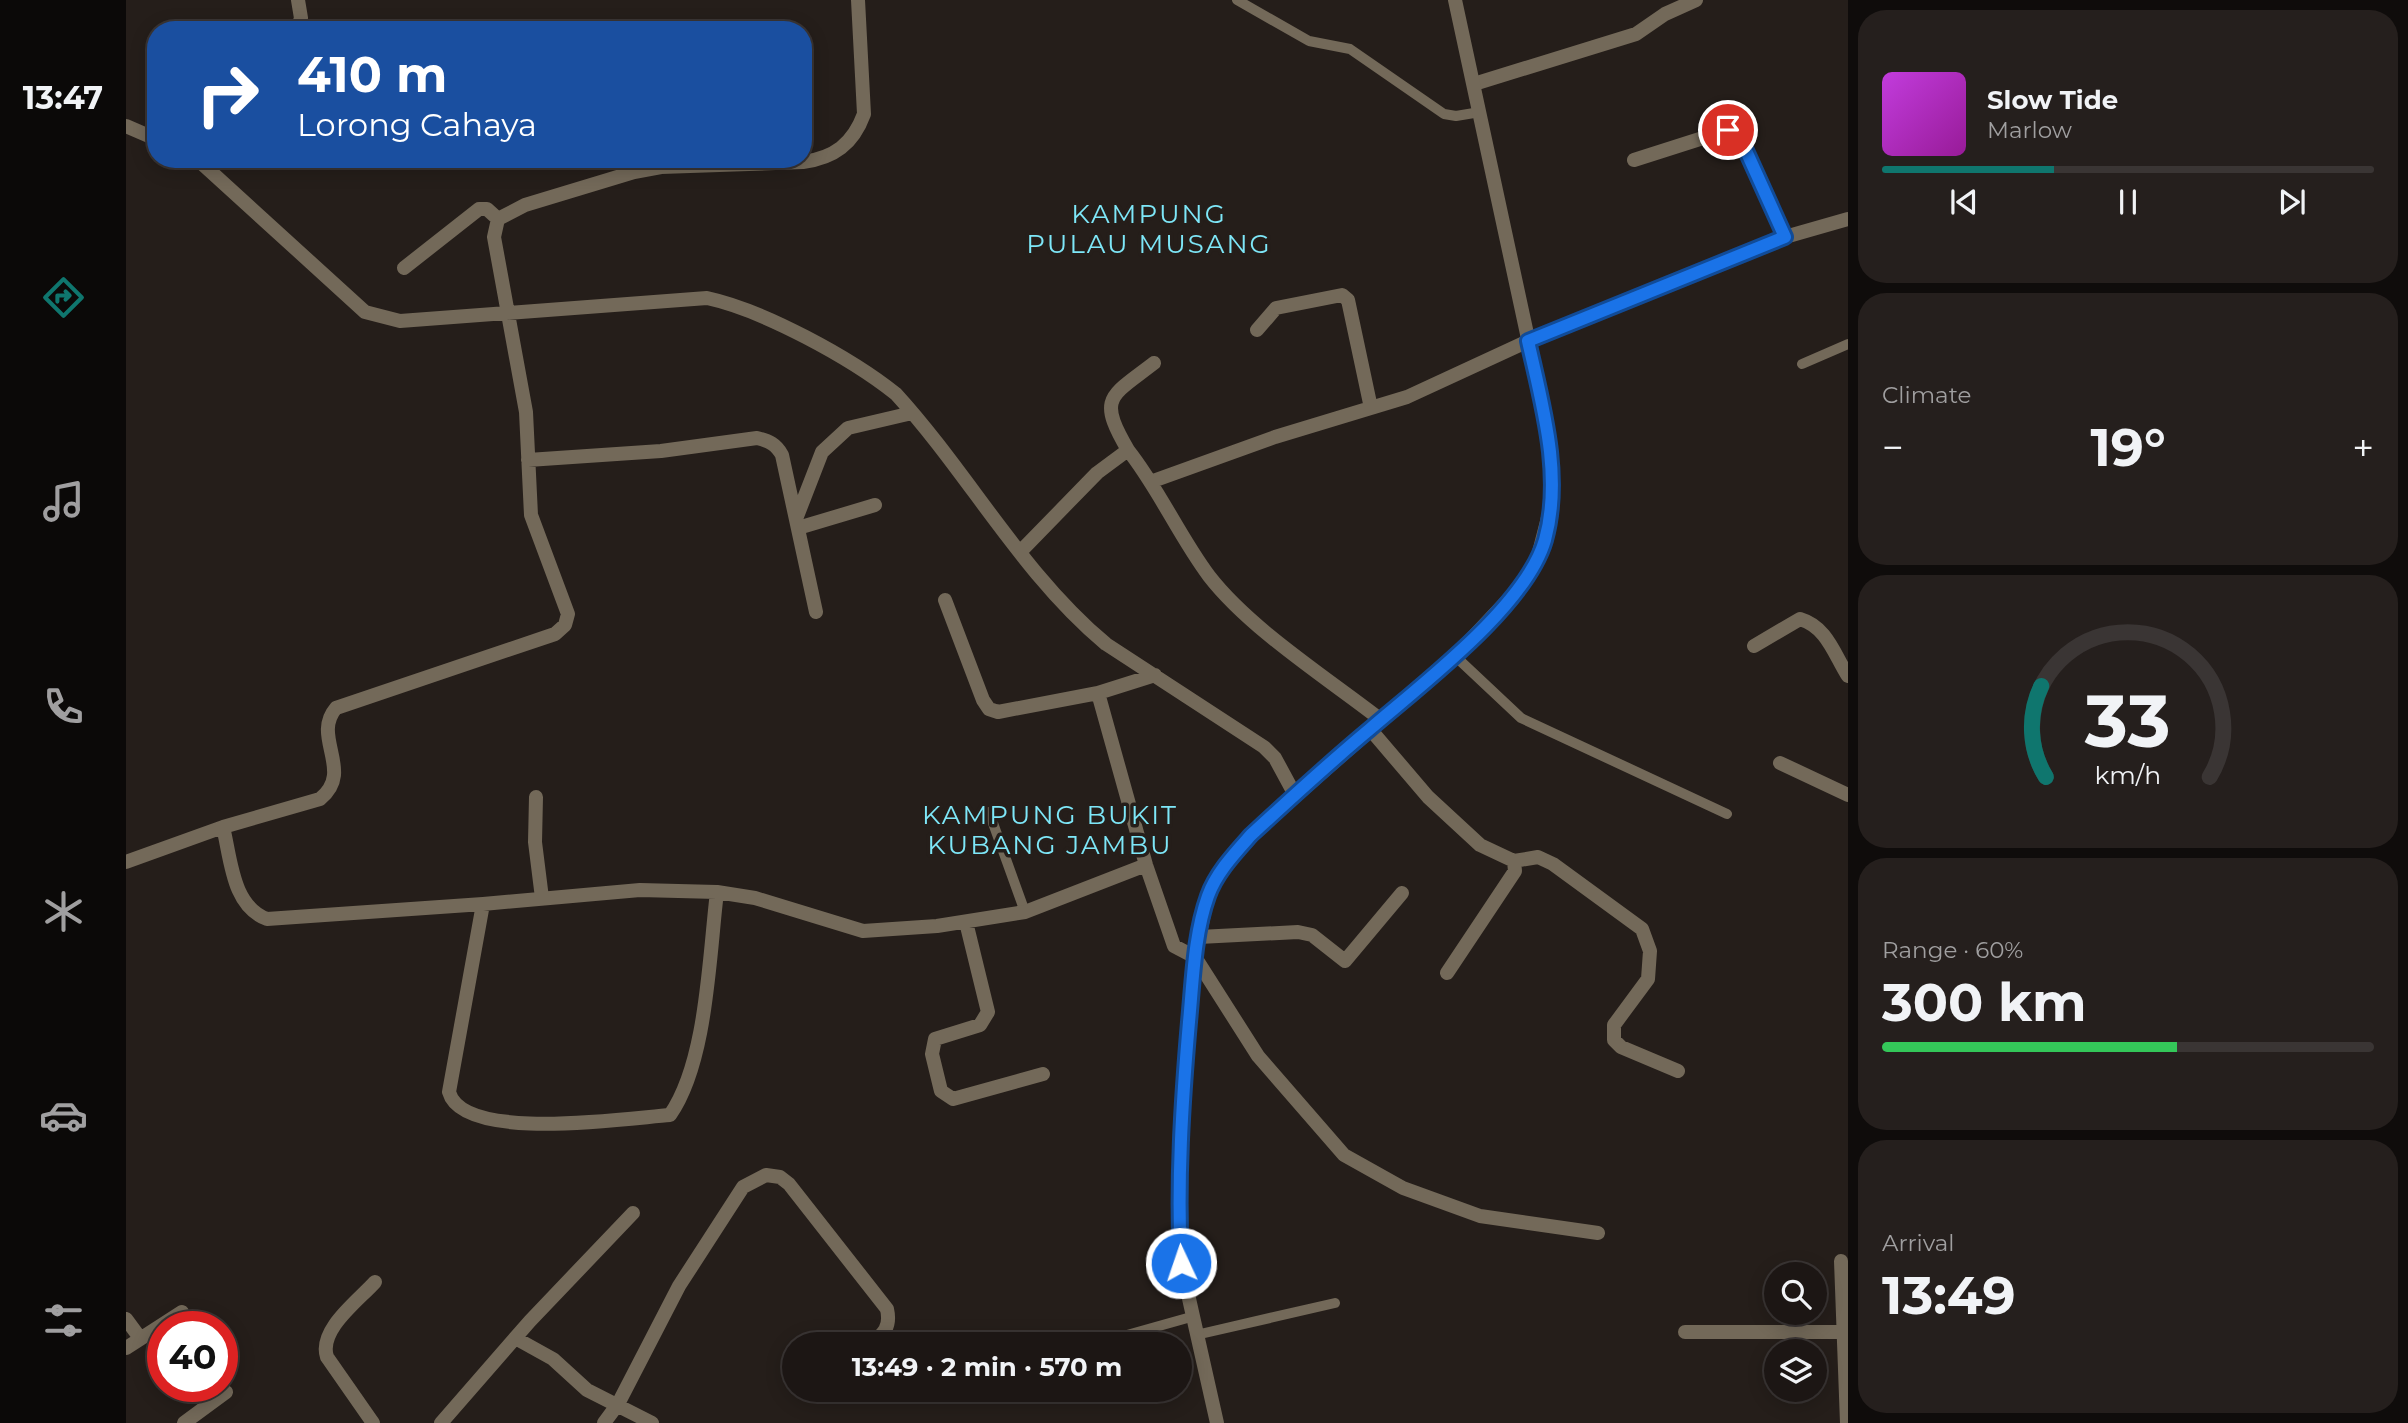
<!DOCTYPE html>
<html lang="en">
<head>
<meta charset="utf-8">
<style>
  body { margin:0; font-family:Montserrat,sans-serif; background:#251f1d; color:#f1f3f6; height:100vh; display:flex; flex-direction:column; font-size:26px; white-space:nowrap }
  * { box-sizing:border-box; margin:0 }
  p { font-size:23px; color:#a09fa0 }
  .icon { flex:none; width:38px; height:38px; fill:none; stroke:currentColor; stroke-width:2; stroke-linecap:round; stroke-linejoin:round }
  .map { position:relative; flex:1; overflow:hidden }
  .panel { display:flex; flex-direction:column; gap:10px; padding:10px; background:#0f0c0b; width:560px }
  .panel>* { flex:none }
  .top-card { position:absolute; left:21px; top:21px; width:665px; height:147px; border-radius:28px; box-shadow:0 4px 18px #0003,0 0 0 2px #3a3534; background:#1a4fa0; color:#fff; overflow:hidden }
  .buttons { position:absolute; left:1638px; top:1262px; display:grid; gap:14px }
  .buttons a { display:grid; place-items:center; width:63px; height:63px; border-radius:50%; background:#1c1614; box-shadow:0 4px 18px #0003,0 0 0 2px #3a3534; font-size:35px }
  .speed { position:absolute; left:21px; top:1311px; display:flex; gap:14px; font-size:35px; font-weight:700; text-align:center }
  .speed>* { display:grid; place-content:center; width:91px; height:91px; border-radius:50%; background:#1c1614; box-shadow:0 4px 18px #0003,0 0 0 2px #3a3534; line-height:1 }
  .speed .limit { border:10px solid #d22; background:#fff; color:#111 }
  .pin { position:absolute; display:grid; place-items:center; width:60px; height:60px; color:#fff; margin:-30px; border:4px solid #fff; border-radius:50%; box-shadow:0 2px 7px #0007 }
  .me { position:absolute; width:77px; margin:-38px; rotate:357deg; stroke-linejoin:round; filter:drop-shadow(0 0 5px #0008) }
  .turn { display:flex; align-items:center; gap:24px; height:147px; padding:0 35px; font-size:32px }
  .turn .icon { width:91px; height:91px; stroke-width:2.5 }
  .turn b { display:block; font-size:49px; line-height:60px }
  .big { font-size:52px; font-weight:700; line-height:1.1 }
  .panel .widget { flex:1; display:flex; flex-direction:column; justify-content:center; gap:10px; min-width:0; padding:0 24px; border-radius:28px; background:#251f1d }
  .panel .dial { align-items:center; gap:0 }
  .dial svg { height:182px; overflow:visible; fill:none; stroke:#3a3534; stroke-width:7; stroke-linecap:round; text-anchor:middle }
  .dial text { fill:#f1f3f6; stroke:none }
  .song { display:flex; align-items:center; gap:21px }
  .cover { width:84px; height:84px; border-radius:10px; background:linear-gradient(135deg,hsl(290 70% 55%),hsl(300 70% 35%)) }
  .played { height:7px; border-radius:4px; background:linear-gradient(90deg,#0f766e 35%,#3a3534 35%) }
  .keys { display:flex; justify-content:space-around; direction:ltr }
  .heat { display:flex; justify-content:space-between; align-items:center; font-size:38px; direction:ltr }
  .charge { height:10px; border-radius:5px; background:linear-gradient(90deg,#34c759 60%,#3a3534 0) }
  .trip { position:absolute; left:656px; top:1332px; width:410px; height:70px; border-radius:35px; background:#1c1614; box-shadow:0 4px 18px #0003,0 0 0 2px #3a3534; font-weight:700; line-height:70px; text-align:center }
  main { display:flex; flex:1; min-height:0 }
  .tab-bar { display:flex; flex-direction:column; width:126px; justify-content:space-around; align-items:center; background:#0b0908; color:#a09fa0 }
  .tab-bar .icon { width:49px; height:49px }
  .tab-bar .on { color:#0f766e }
  .tab-bar b { font-size:32px; color:#f1f3f6 }
  .map>svg:first-child { display:block }
  .lines { fill:none; stroke-linecap:round; stroke-linejoin:round }
  .service { stroke:#736959; stroke-width:10 }
  .minor { stroke:#736959; stroke-width:14 }
  .tertiary { stroke:#736959; stroke-width:14 }
  .route-casing { stroke:#114b97; stroke-width:18 }
  .route { stroke:#1a73e8; stroke-width:12 }
  .labels { text-anchor:middle; stroke-width:7; stroke-linejoin:round; paint-order:stroke }
  .neighbourhood-label { font-size:26px; letter-spacing:2px; fill:#7ee7f8; stroke:#251e1a }
</style>
</head>
<body>
<main>
<nav class="tab-bar">
<b>13:47</b>
<svg class="icon on" aria-label="directions" viewBox="0 0 24 24"><path d="M12 3l9 9-9 9-9-9zM9 14v-3h6M13 9l2 2-2 2"/></svg>
<svg class="icon" aria-label="music" viewBox="0 0 24 24"><path d="M9 18V5l10-2v13"/><circle cx="6" cy="18" r="3"/><circle cx="16" cy="16" r="3"/></svg>
<svg class="icon" aria-label="phone" viewBox="0 0 24 24"><path d="M5 4h4l2 5-3 2q2 4 5 5l2-3 5 2v4C11 20 4 13 5 4z"/></svg>
<svg class="icon" aria-label="climate" viewBox="0 0 24 24"><path d="M12 3v18M4 7l16 10M4 17L20 7"/></svg>
<svg class="icon" aria-label="car" viewBox="0 0 24 24"><path d="M5 17H2v-5l4-1 3-4h7l3 4 3 1v5h-3M9 17h6M6 11h13"/><circle cx="7" cy="17" r="2"/><circle cx="17" cy="17" r="2"/></svg>
<svg class="icon" aria-label="filters" viewBox="0 0 24 24"><path d="M4 7h16M4 17h16"/><circle cx="9" cy="7" r="2"/><circle cx="15" cy="17" r="2"/></svg>
</nav>
<div class="map">
<svg width="1722" height="1423" viewBox="0 0 1722 1423">
  <rect width="100%" height="100%" fill="#251e1a"/>
  <g class="lines">
    <!-- service -->
    <path class="service" d="M 1111,0 L 1183,41 L 1224,49 L 1318,114 L 1330,116 L 1354,112
      M 1676,364 L 1722,344
      M 1329,656 L 1395,718 L 1601,814
      M 863,812 L 899,912
      M 1070,1335 L 1209,1303
      M 969,1344 L 1065,1317"/>
    <!-- minor -->
    <path class="minor" d="M 171,30 L 175,18 L 172,0
      M 1348,84 L 1510,34 L 1539,14 L 1570,0
      M 0,126 L 30,139
      M 71,159 L 239,312 L 274,321 L 581,298 C 637,310 725,358 770,394 C 843,474 896,574 980,644 L 1138,747 L 1149,758 L 1169,795
      M 1508,160 L 1602,130 L 1612,133 L 1659,237
      M 278,268 L 353,209 L 361,209 L 372,219
      M 1131,330 L 1150,308 L 1216,295 L 1222,300 L 1245,408
      M 1002,450 C 971,397 984,397 1028,363
      M 402,460 L 535,451 L 631,438 C 643,441 650,444 656,455 L 690,612
      M 1027,481 L 1149,437 L 1281,397 L 1402,341 L 1659,237 L 1722,219
      M 670,519 L 696,452 L 722,428 L 786,413
      M 672,528 L 749,505
      M 894,552 L 971,473 L 1002,450 C 1033,489 1053,536 1083,576 C 1124,629 1201,678 1255,720
      M 819,600 L 857,700 L 863,709 L 872,712 L 972,693 L 1029,675
      M 1628,646 L 1674,619 C 1701,627 1708,654 1722,676
      M 972,693 L 1020,865 L 1048,946 L 1069,957 L 1132,1056 L 1218,1155 L 1277,1188 L 1354,1216 L 1472,1233
      M 1244,729 L 1302,797 L 1354,845 L 1388,861 L 1389,871 L 1321,973
      M 1654,763 L 1722,795
      M 410,797 L 409,842 L 416,898
      M 97,827 L 194,799 C 229,771 185,737 210,708 L 429,634 L 439,625 L 442,614 L 405,515 L 400,412 L 368,237 L 372,219 L 399,205 L 508,172 L 535,167 L 677,162 C 708,158 727,144 738,114 L 732,0
      M 1388,861 L 1412,857 L 1427,864 L 1516,929 L 1524,951 L 1522,979 L 1488,1025 L 1488,1040 L 1495,1047 L 1552,1071
      M 0,862 L 97,827 C 105,859 106,906 141,919 L 357,904 L 514,890 L 591,892 L 629,898 L 737,931 L 811,926 L 899,912 L 1020,865
      M 357,904 L 323,1092 C 337,1143 502,1118 544,1115 C 581,1062 583,957 591,892
      M 840,922 L 862,1012 L 854,1025 L 809,1039 L 806,1054 L 815,1091 L 827,1099 L 917,1074
      M 1073,937 L 1172,932 L 1186,935 L 1219,961 L 1276,893
      M 1715,1261 L 1721,1423
      M 0,1319 L 14,1338
      M 1559,1332 L 1718,1332
      M 391,1339 L 427,1359 L 461,1390 L 526,1423
      M 0,1348 L 56,1312
      M 58,1423 L 100,1392
      M 247,1423 L 201,1357 C 192,1330 232,1301 249,1282
      M 315,1423 L 404,1321 L 507,1213
      M 478,1423 L 492,1404 L 553,1286 L 617,1187 L 640,1175 L 654,1177 L 663,1184 L 761,1309 C 765,1327 758,1334 744,1344"/>
    <!-- tertiary -->
    <path class="tertiary" d="M 1091,1423 L 1055,1263 L 1052,1205 L 1054,1130 L 1069,957 L 1082,895 L 1103,859 L 1125,835 L 1329,656 L 1395,586 L 1410,564 L 1425,506 L 1423,436 L 1329,0"/>
  </g>
  <g class="lines">
    <!-- route casing -->
    <g class="route-casing">
      <path id="route" d="M 1055,1263 C 1051,1182 1056,1103 1063,1022 C 1067,981 1068,935 1082,896 C 1090,873 1109,853 1125,835 C 1164,799 1203,763 1244,729 C 1296,684 1400,606 1419,540 C 1437,475 1416,404 1402,341 L 1659,237 L 1612,133 L 1602,130"/>
    </g>
    <!-- route -->
    <use href="#route" class="route"/>
  </g>
  <g class="labels">
    <!-- neighbourhood labels -->
    <g class="neighbourhood-label">
      <text x="1023" y="223">KAMPUNG<tspan x="1023" dy="30">PULAU MUSANG</tspan></text>
      <text x="924" y="824">KAMPUNG BUKIT<tspan x="924" dy="30">KUBANG JAMBU</tspan></text>
    </g>
  </g>
</svg>
<div class="buttons">
<a><svg class="icon" aria-label="search" viewBox="0 0 24 24"><circle cx="10" cy="10" r="6"/><path d="M15 15l6 6"/></svg></a>
<a><svg class="icon" aria-label="layers" viewBox="0 0 24 24"><path d="M12 4l9 5-9 5-9-5zM3 14l9 5 9-5"/></svg></a>
</div>
<div class="speed"><div class="limit">40</div></div>
<div class="pin" style="left:1602px;top:130px;background:#d93025"><svg class="icon" aria-label="arrive" viewBox="0 0 24 24"><path d="M6 21V4h12l-3 4 3 4H6"/></svg></div>
<svg class="me" style="left:1055px;top:1263px" viewBox="-20 -20 40 40"><circle r="17" fill="#1a73e8" stroke="#fff" stroke-width="3"/><path d="M0-11L8 9 0 5-8 9z" fill="#fff"/></svg>
<div class="trip">13:49 · 2 min · 570 m</div>
<div class="top-card">
<div class="turn"><svg class="icon" aria-label="right" viewBox="0 0 24 24"><path d="M7 20v-9h11M14 6l5 5-5 5"/></svg><div><b>410 m</b>Lorong Cahaya</div></div>
</div>
</div>
<section class="panel">
<div class="widget">
<div class="song"><i class="cover"></i><div><b>Slow Tide</b><p>Marlow</p></div></div>
<div class="played"></div>
<div class="keys"><svg class="icon" aria-label="previous" viewBox="0 0 24 24"><path d="M18 5L8 12l10 7zM5 5v14"/></svg><svg class="icon" aria-label="pause" viewBox="0 0 24 24"><path d="M8 5v14M16 5v14"/></svg><svg class="icon" aria-label="next" viewBox="0 0 24 24"><path d="M6 5l10 7-10 7zM19 5v14"/></svg></div>
</div>
<div class="widget"><p>Climate</p>
<div class="heat"><a>−</a><b class="big">19°</b><a>+</a></div>
</div>
<div class="widget dial"><svg viewBox="0 0 100 80">
<path d="M14 69A42 42 0 1 1 86 69"/>
<path d="M14 69A42 42 0 0 1 12 29" stroke="#0f766e"/>
<text x="50" y="56" font-size="32" font-weight="700">33</text>
<text x="50" y="72" font-size="11">km/h</text>
</svg></div>
<div class="widget"><p>Range · 60%</p><b class="big">300 km</b><div class="charge"></div></div>
<div class="widget"><p>Arrival</p><b class="big">13:49</b></div>
</section>
</main>
</body>
</html>
